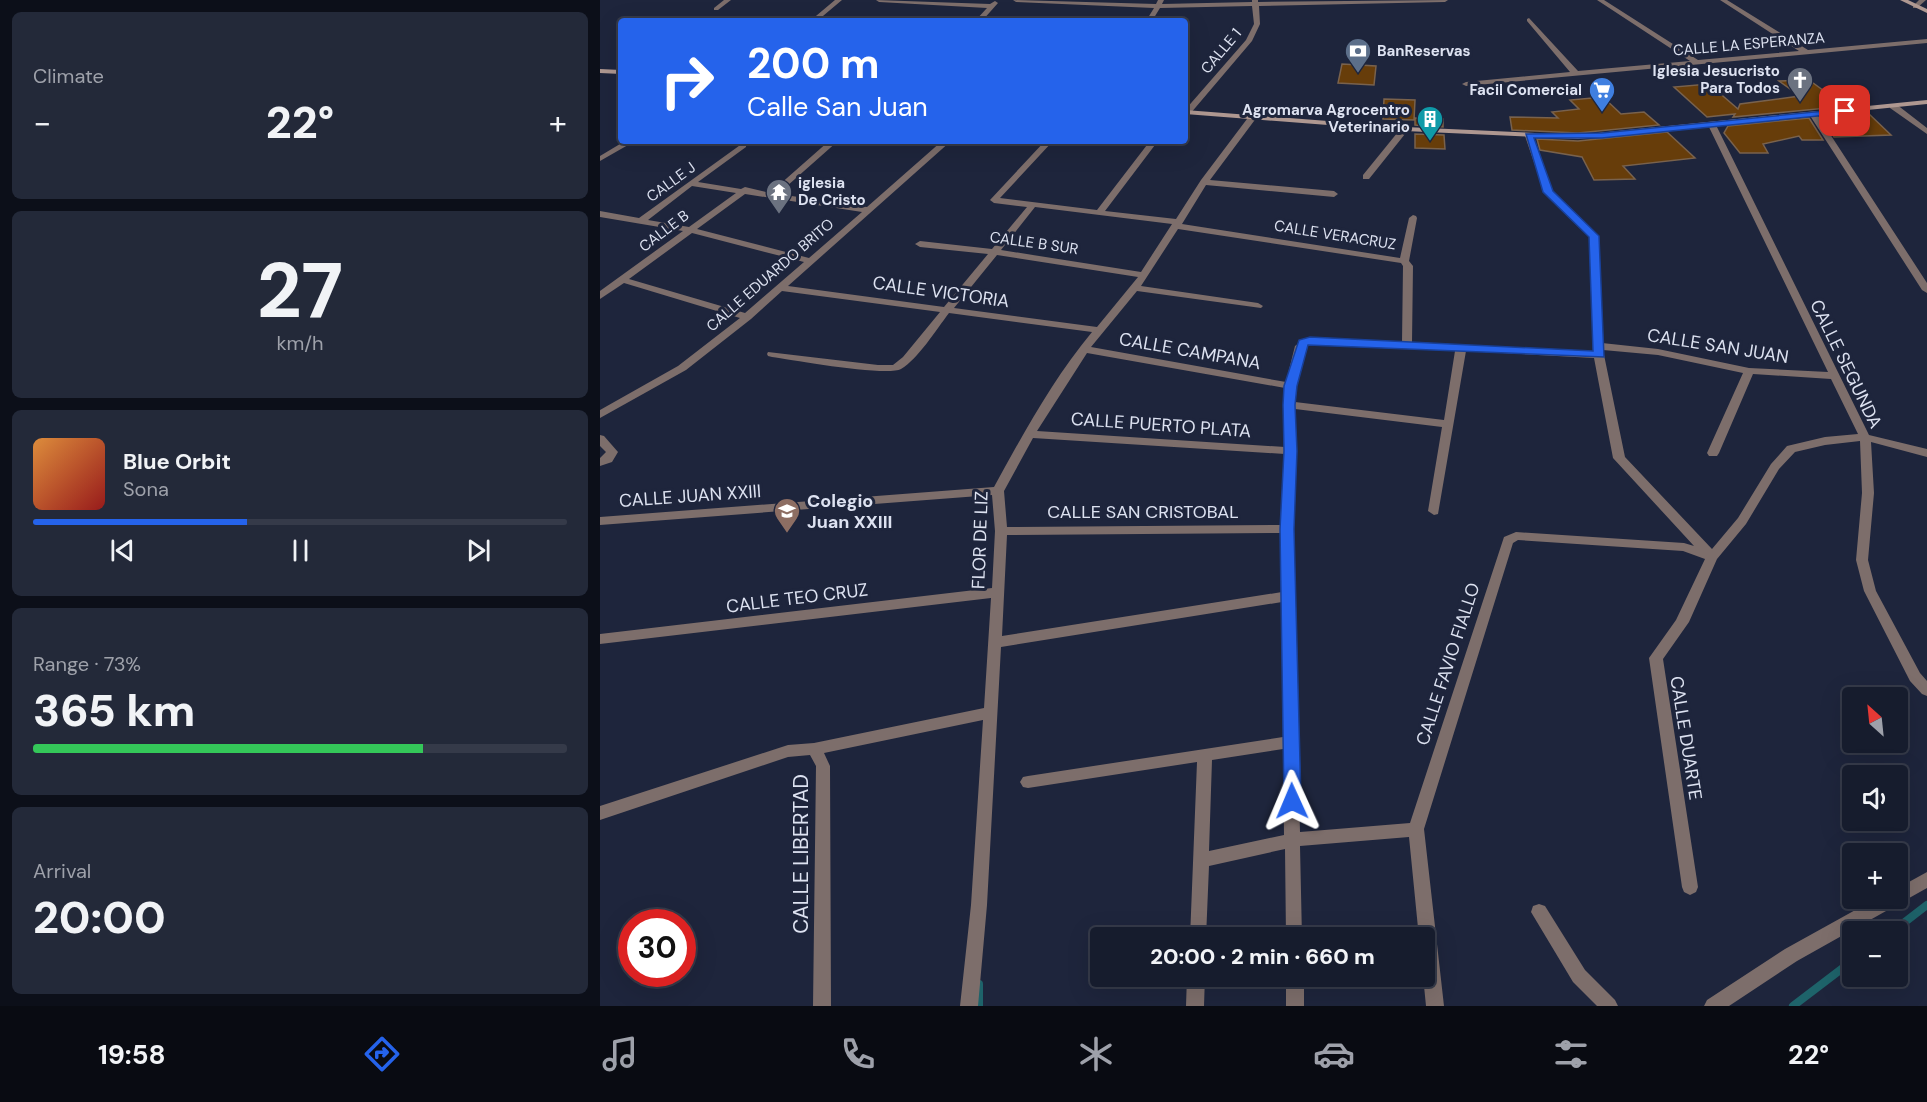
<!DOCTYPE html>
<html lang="en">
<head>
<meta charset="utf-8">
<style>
  body { margin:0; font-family:"DM Sans",sans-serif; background:#232939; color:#f1f3f6; height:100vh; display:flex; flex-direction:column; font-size:22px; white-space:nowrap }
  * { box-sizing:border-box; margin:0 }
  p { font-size:20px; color:#9ea1aa }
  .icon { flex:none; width:33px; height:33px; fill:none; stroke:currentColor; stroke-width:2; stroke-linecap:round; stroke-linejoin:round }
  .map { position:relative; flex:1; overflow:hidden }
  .drawer { display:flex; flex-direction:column; gap:12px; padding:12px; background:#0c0f19; width:600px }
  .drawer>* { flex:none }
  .hud { position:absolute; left:18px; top:18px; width:570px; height:126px; border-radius:6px; box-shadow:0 6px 24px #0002,0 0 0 2px #353a49; background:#2563eb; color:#fff; overflow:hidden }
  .needle { width:39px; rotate:333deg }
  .buttons { position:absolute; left:1242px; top:687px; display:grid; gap:12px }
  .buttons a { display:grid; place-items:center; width:66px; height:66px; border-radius:6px; background:#161c2d; box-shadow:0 6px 24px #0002,0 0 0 2px #353a49; font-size:30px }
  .speed { position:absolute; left:18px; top:909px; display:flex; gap:12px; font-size:30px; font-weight:700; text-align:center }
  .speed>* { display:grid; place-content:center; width:78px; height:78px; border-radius:50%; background:#161c2d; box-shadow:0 6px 24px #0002,0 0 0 2px #353a49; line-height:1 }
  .speed .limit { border:9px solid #d22; background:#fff; color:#111 }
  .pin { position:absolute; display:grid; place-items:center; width:51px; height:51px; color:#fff; margin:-26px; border-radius:12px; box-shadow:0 3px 9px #0006 }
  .me { position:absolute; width:66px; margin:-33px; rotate:359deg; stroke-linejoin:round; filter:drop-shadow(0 0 4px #0008) }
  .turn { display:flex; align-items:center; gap:21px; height:126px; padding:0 30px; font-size:27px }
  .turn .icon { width:78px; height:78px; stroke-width:2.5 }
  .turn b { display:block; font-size:42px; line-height:51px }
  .big { font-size:45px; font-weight:800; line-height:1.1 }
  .drawer .card { flex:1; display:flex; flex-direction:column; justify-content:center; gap:9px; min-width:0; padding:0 21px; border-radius:9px; background:#232939 }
  .drawer .dial { align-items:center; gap:0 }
  .dial b { font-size:78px; line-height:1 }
  .song { display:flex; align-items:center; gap:18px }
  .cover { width:72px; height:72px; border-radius:9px; background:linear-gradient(135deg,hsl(30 70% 55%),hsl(0 70% 35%)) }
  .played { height:6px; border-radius:3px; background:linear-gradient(90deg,#2563eb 40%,#353a49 40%) }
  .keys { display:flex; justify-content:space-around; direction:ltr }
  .heat { display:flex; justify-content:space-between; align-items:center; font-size:33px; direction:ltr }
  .charge { height:9px; border-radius:4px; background:linear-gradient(90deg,#34c759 73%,#353a49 0) }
  .trip { position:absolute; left:490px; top:927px; width:345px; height:60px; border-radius:6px; background:#161c2d; box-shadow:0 6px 24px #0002,0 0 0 2px #353a49; font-weight:800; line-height:60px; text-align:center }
  .tab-bar { display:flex; height:96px; justify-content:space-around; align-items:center; background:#090b12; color:#9ea1aa }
  .tab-bar .icon { width:42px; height:42px }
  .tab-bar .on { color:#2563eb }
  .tab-bar b { font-size:27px; color:#f1f3f6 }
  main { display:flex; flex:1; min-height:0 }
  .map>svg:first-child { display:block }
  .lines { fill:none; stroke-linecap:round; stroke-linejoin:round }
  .stream { stroke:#1e636a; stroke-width:8 }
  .building { fill:#673d0a; stroke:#79624d; stroke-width:1.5 }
  .minor { fill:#7d6e6b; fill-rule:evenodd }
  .tertiary { fill:#7d6e6b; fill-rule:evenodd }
  .secondary { fill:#af9891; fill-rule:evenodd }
  .route { fill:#2563eb; stroke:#184099; stroke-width:1.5 }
  .labels { text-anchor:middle; stroke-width:6; stroke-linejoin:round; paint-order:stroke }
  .far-street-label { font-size:15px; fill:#dde2f1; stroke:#1e253c }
  .far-poi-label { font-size:15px; font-weight:bold; fill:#dde2f1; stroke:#1e253c; text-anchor:end }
  .street-label { font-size:18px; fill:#dde2f1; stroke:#1e253c }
  .poi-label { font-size:18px; font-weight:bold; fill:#dde2f1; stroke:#1e253c; text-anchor:start }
  .near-street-label { font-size:21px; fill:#dde2f1; stroke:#1e253c }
</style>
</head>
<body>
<main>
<section class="drawer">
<div class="card"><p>Climate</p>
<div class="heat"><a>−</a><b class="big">22°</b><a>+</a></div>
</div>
<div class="card dial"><b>27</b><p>km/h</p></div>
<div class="card">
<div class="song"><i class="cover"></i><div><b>Blue Orbit</b><p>Sona</p></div></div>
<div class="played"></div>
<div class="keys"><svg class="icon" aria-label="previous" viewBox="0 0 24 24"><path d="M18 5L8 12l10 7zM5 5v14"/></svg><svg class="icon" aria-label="pause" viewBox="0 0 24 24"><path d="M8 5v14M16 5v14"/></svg><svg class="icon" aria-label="next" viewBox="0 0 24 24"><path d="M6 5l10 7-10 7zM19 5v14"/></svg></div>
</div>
<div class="card"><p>Range · 73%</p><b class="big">365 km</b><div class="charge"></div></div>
<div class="card"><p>Arrival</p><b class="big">20:00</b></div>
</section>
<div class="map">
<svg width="1327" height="1006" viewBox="0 0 1327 1006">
  <rect width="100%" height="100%" fill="#1e253c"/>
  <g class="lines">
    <!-- stream -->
    <path class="stream" d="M 1292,932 L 1327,905
      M 379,984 L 379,1006
      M 1193,1006 L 1252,961"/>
  </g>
  <!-- building -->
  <path class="building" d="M 742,64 L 776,66 L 774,85 L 738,83 Z
    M 1209,80 L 1227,93 L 1246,92 L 1259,105 L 1133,117 L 1135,114 L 1107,117 L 1074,87 L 1109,84 L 1138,109 L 1140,104 L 1200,96 L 1179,81 Z
    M 1003,97 L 1021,114 L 1044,112 L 1059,125 L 978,133 L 912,130 L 910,117 L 958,118 L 952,112 L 979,109 L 970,100 Z
    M 784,99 L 815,100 L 814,120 L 783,119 Z
    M 1267,112 L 1291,135 L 1234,137 L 1222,117 Z
    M 815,118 L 843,119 L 843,127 L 815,125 Z
    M 1209,118 L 1223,140 L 1202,140 L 1199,136 L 1163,144 L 1168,153 L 1140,153 L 1124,133 L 1128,126 Z
    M 1067,132 L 1095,158 L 1023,166 L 1035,179 L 994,180 L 982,157 L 940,150 L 937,139 L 978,141 Z
    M 815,134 L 844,135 L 845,149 L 815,148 Z"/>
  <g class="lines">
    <!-- minor -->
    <path class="minor" d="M 124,0 L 131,0 L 118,10 L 114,10 L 114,8 Z
      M 235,0 L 242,0 L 217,21 L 210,21 Z
      M 276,0 L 390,4 L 395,1 L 398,3 L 382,21 L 375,21 L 387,8 L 279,2 Z
      M 413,0 L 556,4 L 558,0 L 564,0 L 562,4 L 652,2 L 652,0 L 658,0 L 658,2 L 848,0 L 845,2 L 659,6 L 660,24 L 652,41 L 590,114 L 585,114 L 585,110 L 646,40 L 654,24 L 652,6 L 560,8 L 552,21 L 546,21 L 554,8 L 416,2 Z
      M 997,0 L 1004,0 L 1098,60 L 1199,51 L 1120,0 L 1127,0 L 1208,50 L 1327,39 L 1327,43 L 866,86 L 862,84 L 866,82 L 970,72 L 927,21 L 927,19 L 929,18 L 978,71 L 1090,61 Z
      M 1319,0 L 1326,0 L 1317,8 L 1313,8 L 1313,6 Z
      M 1290,104 L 1296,104 L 1327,128 L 1327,134 L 1290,108 Z
      M 1210,112 L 1217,114 L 1327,283 L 1327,293 L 1322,290 L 1209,114 Z
      M 650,115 L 657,117 L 610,180 L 734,191 L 738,194 L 734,197 L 606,185 L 582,224 L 800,258 L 809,218 L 813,215 L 816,216 L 817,218 L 809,261 L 813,266 L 812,342 L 993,352 L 990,237 L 944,192 L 925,136 L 929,134 L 933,136 L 952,191 L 999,236 L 1002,343 L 1058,349 L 1149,368 L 1228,372 L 1108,125 L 1115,123 L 1269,435 L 1327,449 L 1327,457 L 1271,442 L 1274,493 L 1268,560 L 1276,591 L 1320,673 L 1327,681 L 1327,696 L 1322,694 L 1310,681 L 1264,591 L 1256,560 L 1262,493 L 1260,441 L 1225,445 L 1195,452 L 1179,469 L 1146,524 L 1117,559 L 1089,622 L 1063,659 L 1098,887 L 1096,892 L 1090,895 L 1084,892 L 1082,887 L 1049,658 L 1076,620 L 1105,559 L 1083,551 L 918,540 L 913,543 L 824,829 L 844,1006 L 826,1006 L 823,976 L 825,976 L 825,938 L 819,938 L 809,837 L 700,846 L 702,938 L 686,938 L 685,849 L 609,866 L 606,938 L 590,938 L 597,762 L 428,788 L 423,787 L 420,782 L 423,777 L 428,776 L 683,737 L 682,602 L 401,647 L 387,905 L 378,1006 L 360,1006 L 371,905 L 383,720 L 224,753 L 230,766 L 231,1006 L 213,1006 L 216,766 L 210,755 L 188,757 L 0,820 L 0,806 L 188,745 L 214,743 L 384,708 L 391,598 L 0,644 L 0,634 L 392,588 L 395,531 L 392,495 L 0,525 L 0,517 L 394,487 C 423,434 453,379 492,332 L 349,313 C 336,330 318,359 301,369 C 287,377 193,360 172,357 L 168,356 L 167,354 L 168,352 L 278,365 L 293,365 L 303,357 L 340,312 L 182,291 L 151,319 L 86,370 L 0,418 L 0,410 L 78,366 L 140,318 L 24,283 L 0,299 L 0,291 L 83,231 L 0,217 L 0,211 L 39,218 L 143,143 L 146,143 L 146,147 L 98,182 L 141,189 L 145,187 L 170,193 L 229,141 L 238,141 L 178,194 L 267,207 L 342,141 L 351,141 L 188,286 L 344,307 L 388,254 L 320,247 L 315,244 L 320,241 L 392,249 L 427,207 L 394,203 L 390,200 L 445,141 L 453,141 L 400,198 L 497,210 L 550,141 L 558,141 L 505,211 L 576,219 L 601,180 ZM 92,186 L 136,193 L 89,227 L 48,220 ZM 145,194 L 262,212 L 209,258 L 97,229 ZM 435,207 L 572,224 L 541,272 L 401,250 ZM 578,229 L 801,263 L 803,266 L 802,342 L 706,338 L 695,346 L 686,382 L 491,347 L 537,291 L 661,308 L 663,306 L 658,303 L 541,286 ZM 92,233 L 204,262 L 145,313 L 29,279 ZM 397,255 L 538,277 L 497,327 L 354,308 ZM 712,343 L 855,351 L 844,420 L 695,402 L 695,386 L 705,347 ZM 1003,350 L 1058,355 L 1143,373 L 1107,453 L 1109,456 L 1117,456 L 1119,453 L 1153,374 L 1231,379 L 1258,434 L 1225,437 L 1187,446 L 1171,464 L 1138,518 L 1112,549 L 1025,457 ZM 866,351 L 994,358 L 1013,458 L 1094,546 L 1084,543 L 916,532 L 904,537 L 810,823 L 700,832 L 693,529 L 697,451 L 695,409 L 842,427 L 828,511 L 834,515 L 838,514 ZM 487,353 L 685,388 L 685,447 L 437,431 ZM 433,438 L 685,454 L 681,525 L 407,527 L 404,491 ZM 681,533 L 682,592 L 402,636 L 407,535 ZM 683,749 L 684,835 L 609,851 L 612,760 Z
      M 802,127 L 809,129 L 769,179 L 763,179 L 763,175 Z
      M 0,435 L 4,436 L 18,452 L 12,462 L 0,466 L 0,458 L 6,452 L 0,446 Z
      M 1327,872 L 1327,888 L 1197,961 L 1129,1006 L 1104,1006 L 1107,1000 L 1185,949 L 1277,898 L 1298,898 L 1298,888 Z
      M 939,904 L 945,906 L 985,970 L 1015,1000 L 1018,1006 L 997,1006 L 973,982 L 931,912 L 933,906 Z
      M 587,976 L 605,976 L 604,1006 L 586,1006 Z
      M 686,976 L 704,976 L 704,1006 L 686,1006 Z"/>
    <!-- tertiary -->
    <path class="tertiary" d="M 25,141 L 35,141 L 0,161 L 0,156 Z"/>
    <!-- secondary -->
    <path class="secondary" d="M 1300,0 L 1308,0 L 1327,9 L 1327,13 Z
      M 0,69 L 21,70 L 21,74 L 0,73 Z
      M 1327,100 L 1327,104 L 978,139 L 805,131 L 585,114 L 585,110 L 805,127 L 978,135 Z"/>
  </g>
  <!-- route -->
  <path class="route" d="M 1245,109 L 1248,113 L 1002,138 L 934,138 L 953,191 L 999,236 L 1004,357 L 708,345 L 697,386 L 695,405 L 697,451 L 694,529 L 701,801 L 698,806 L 692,808 L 686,806 L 684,801 L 680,529 L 684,451 L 683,405 L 684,386 L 699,340 L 710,337 L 993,351 L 989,237 L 943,192 L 926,134 L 1002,133 Z"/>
  <!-- icons -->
  <defs>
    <g id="bank-pin" transform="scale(1.35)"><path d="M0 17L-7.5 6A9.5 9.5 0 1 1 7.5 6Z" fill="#5c6f8a" stroke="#1e253c"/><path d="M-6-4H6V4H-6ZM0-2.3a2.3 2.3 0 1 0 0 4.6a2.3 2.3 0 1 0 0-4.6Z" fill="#fff"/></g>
    <g id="church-pin" transform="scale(1.35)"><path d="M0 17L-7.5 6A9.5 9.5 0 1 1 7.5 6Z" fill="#6b7280" stroke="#1e253c"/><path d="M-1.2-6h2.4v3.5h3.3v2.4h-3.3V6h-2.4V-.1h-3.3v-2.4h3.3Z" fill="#fff"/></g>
    <g id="supermarket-pin" transform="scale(1.35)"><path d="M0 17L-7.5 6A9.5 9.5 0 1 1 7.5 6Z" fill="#3f7fe0" stroke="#1e253c"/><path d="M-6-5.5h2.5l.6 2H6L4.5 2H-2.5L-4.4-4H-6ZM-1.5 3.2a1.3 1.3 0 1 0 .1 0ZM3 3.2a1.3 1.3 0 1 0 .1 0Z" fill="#fff"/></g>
    <g id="building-pin" transform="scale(1.35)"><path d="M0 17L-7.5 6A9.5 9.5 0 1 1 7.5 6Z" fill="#0f9aa8" stroke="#1e253c"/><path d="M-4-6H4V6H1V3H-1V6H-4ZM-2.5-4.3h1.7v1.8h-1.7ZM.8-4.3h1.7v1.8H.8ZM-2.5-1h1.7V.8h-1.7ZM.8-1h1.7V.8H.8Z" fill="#fff"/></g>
    <g id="temple-pin" transform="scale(1.35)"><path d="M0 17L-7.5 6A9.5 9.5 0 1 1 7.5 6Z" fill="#6b7280" stroke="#1e253c"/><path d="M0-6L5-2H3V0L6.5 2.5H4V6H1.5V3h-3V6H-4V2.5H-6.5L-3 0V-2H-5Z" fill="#fff"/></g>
    <g id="school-pin" transform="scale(1.35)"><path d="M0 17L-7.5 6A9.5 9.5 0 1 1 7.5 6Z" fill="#8d6e63" stroke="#1e253c"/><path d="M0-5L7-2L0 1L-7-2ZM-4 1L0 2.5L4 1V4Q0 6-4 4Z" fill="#fff"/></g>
  </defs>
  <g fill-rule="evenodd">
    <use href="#bank-pin" x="758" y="51"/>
    <use href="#church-pin" x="1200" y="80"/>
    <use href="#supermarket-pin" x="1002" y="90"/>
    <use href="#building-pin" x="830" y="119"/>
    <use href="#temple-pin" x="179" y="192"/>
    <use href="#school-pin" x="187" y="511"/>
  </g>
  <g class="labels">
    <!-- far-street labels -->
    <g class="far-street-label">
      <text transform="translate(1149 44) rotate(-5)" y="5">CALLE LA ESPERANZA</text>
      <text transform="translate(621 51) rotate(-50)" y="5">CALLE 1</text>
      <text transform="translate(71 182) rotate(-36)" y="5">CALLE J</text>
      <text transform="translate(64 231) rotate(-37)" y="5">CALLE B</text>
      <text transform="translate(735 235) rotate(9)" y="5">CALLE VERACRUZ</text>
      <text transform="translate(434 243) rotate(8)" y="5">CALLE B SUR</text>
      <text transform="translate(170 275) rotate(-41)" y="5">CALLE EDUARDO BRITO</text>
    </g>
    <!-- far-poi labels -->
    <g class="far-poi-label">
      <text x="777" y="56" text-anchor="start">BanReservas</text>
      <text x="1180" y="76">Iglesia Jesucristo<tspan x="1180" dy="17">Para Todos</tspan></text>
      <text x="982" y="95">Facil Comercial</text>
      <text x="810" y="115">Agromarva Agrocentro<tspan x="810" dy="17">Veterinario</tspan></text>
      <text x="198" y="188" text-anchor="start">iglesia<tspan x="198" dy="17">De Cristo</tspan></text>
    </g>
    <!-- street labels -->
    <g class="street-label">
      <text transform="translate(341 292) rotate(8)" y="6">CALLE VICTORIA</text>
      <text transform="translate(1118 346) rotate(9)" y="6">CALLE SAN JUAN</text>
      <text transform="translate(590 351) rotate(10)" y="6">CALLE CAMPANA</text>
      <text transform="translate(1246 364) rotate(64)" y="6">CALLE SEGUNDA</text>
      <text transform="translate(561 425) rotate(4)" y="6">CALLE PUERTO PLATA</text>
      <text transform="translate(90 496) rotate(-4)" y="6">CALLE JUAN XXIII</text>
      <text x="543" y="518">CALLE SAN CRISTOBAL</text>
      <text transform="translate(380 540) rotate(-88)" y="6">FLOR DE LIZ</text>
      <text transform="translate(197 598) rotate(-7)" y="6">CALLE TEO CRUZ</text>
      <text transform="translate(848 664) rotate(-72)" y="6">CALLE FAVIO FIALLO</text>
      <text transform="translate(1086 738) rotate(81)" y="6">CALLE DUARTE</text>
    </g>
    <!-- poi labels -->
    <g class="poi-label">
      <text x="207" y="507">Colegio<tspan x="207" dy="21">Juan XXIII</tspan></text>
    </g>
    <!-- near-street labels -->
    <g class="near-street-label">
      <text transform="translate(201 854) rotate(-90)" y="7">CALLE LIBERTAD</text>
    </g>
  </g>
</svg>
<div class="buttons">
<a><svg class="needle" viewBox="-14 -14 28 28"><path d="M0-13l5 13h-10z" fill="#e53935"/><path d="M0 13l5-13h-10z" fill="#9ea1aa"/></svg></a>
<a><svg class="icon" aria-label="sound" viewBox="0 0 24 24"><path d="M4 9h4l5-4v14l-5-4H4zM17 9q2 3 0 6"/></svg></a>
<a>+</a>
<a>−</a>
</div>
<div class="speed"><div class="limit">30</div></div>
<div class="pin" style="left:1245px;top:111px;background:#d93025"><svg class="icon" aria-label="arrive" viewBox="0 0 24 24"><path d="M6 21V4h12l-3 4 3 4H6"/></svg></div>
<svg class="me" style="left:692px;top:801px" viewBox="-20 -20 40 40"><path d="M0-17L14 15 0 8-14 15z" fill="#2563eb" stroke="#fff" stroke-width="4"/></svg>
<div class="trip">20:00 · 2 min · 660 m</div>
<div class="hud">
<div class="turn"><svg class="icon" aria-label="right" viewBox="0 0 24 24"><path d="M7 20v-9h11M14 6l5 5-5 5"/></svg><div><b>200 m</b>Calle San Juan</div></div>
</div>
</div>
</main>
<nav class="tab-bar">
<b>19:58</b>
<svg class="icon on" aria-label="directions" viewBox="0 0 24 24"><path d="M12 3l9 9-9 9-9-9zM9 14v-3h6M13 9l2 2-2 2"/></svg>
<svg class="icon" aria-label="music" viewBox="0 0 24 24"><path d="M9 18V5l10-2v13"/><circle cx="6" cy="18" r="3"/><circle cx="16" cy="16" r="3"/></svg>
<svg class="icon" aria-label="phone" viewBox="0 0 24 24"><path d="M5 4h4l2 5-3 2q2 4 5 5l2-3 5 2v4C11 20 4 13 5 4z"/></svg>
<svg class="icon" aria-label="climate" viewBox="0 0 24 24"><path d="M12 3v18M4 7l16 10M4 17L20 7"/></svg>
<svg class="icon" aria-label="car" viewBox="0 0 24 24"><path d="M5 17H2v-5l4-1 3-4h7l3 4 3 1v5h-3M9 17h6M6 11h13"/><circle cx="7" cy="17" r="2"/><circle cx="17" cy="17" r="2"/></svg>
<svg class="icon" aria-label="filters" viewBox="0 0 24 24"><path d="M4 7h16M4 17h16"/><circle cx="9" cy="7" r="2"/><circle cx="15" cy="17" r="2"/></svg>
<b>22°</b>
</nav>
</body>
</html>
